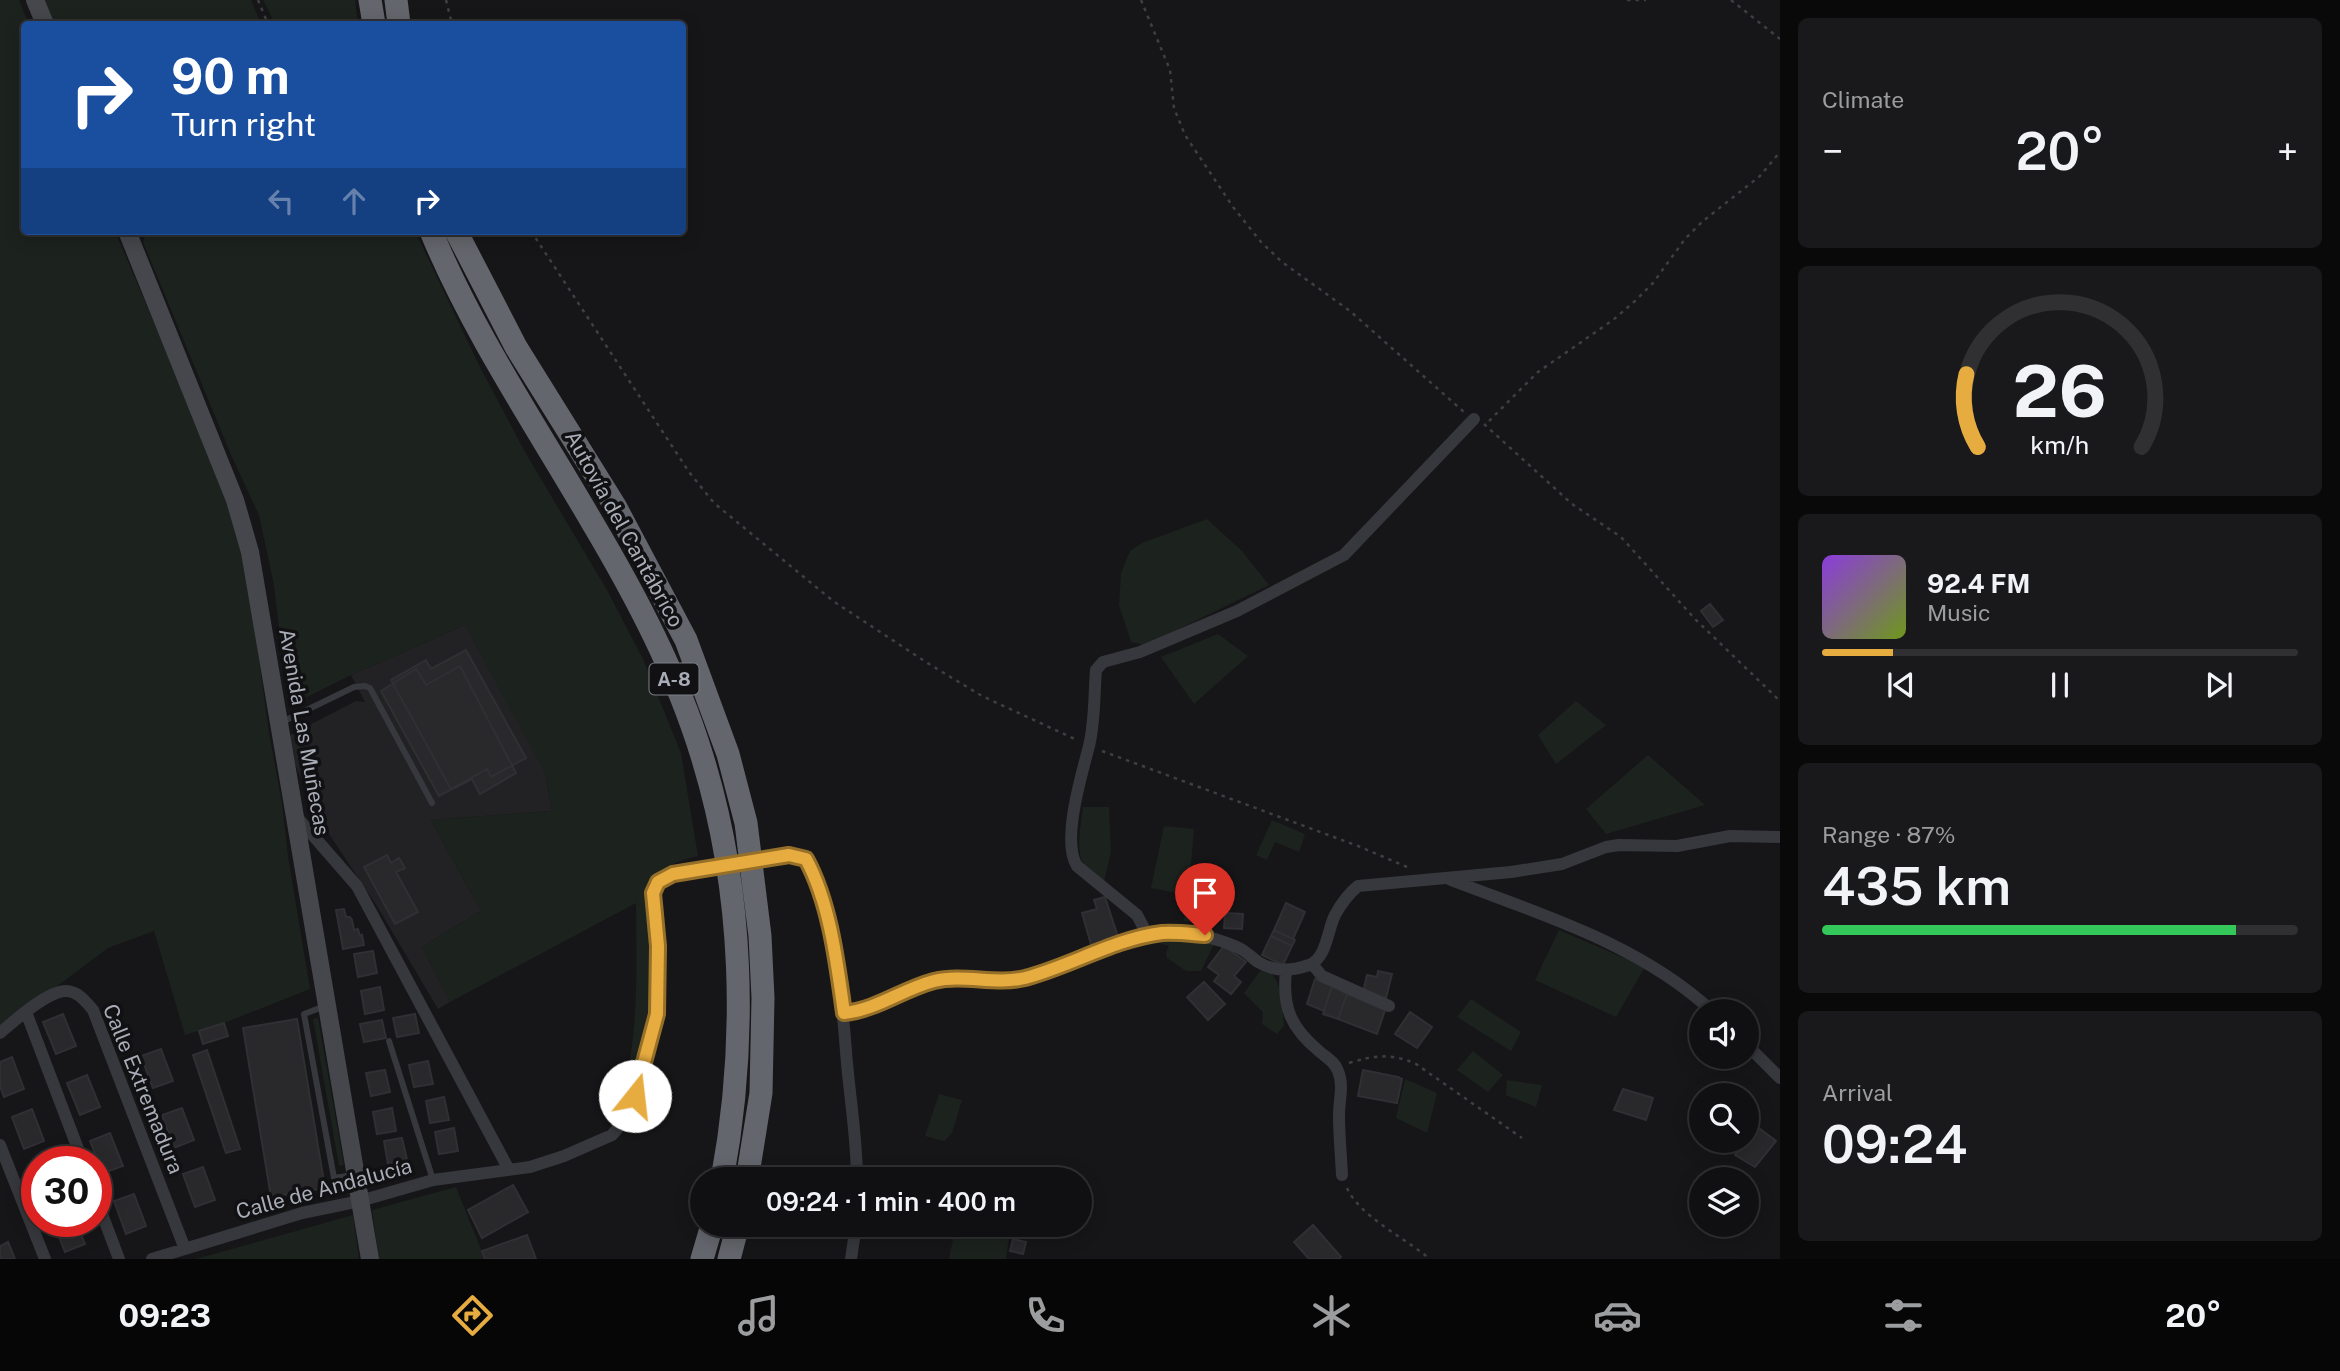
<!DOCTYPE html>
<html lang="en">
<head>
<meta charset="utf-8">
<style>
  body { margin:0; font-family:"Public Sans",sans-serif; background:#19191b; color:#f1f3f6; height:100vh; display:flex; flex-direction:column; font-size:26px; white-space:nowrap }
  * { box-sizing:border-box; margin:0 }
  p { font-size:23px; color:#9c9d9f }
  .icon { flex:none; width:38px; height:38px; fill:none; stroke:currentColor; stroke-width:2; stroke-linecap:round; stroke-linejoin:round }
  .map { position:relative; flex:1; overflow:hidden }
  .sheet { display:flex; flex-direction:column; gap:18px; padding:18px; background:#09090a; width:560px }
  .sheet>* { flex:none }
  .banner { position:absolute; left:21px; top:21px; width:665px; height:214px; border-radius:7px; box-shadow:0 4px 18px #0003,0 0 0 2px #303032; background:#1a4fa0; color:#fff; overflow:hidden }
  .fabs { position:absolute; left:1689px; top:999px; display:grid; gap:14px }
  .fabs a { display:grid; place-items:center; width:70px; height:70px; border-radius:50%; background:#101012; box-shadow:0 4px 18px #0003,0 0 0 2px #303032; font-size:35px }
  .speed { position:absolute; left:21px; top:1146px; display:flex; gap:14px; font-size:35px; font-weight:700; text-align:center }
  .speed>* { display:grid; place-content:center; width:91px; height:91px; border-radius:50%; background:#101012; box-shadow:0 4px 18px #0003,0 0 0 2px #303032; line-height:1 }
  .speed .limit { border:10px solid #d22; background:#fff; color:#111 }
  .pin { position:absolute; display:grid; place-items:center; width:60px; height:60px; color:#fff; margin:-72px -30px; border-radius:50% 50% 50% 0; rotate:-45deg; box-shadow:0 0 7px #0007 }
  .pin .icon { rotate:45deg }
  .me { position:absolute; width:77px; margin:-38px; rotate:16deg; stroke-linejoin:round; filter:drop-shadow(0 0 5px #0008) }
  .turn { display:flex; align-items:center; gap:24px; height:147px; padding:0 35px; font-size:32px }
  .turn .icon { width:91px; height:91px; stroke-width:2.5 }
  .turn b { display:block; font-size:49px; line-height:60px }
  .lanes { display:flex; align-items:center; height:66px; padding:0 35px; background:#0003; justify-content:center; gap:35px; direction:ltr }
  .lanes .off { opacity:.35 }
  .big { font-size:52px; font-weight:600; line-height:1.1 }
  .sheet .tile { flex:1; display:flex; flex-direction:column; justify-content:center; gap:10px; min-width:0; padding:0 24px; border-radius:10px; background:#19191b }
  .sheet .dial { align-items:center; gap:0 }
  .dial svg { height:182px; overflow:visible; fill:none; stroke:#303032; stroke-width:7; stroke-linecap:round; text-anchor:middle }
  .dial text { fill:#f1f3f6; stroke:none }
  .song { display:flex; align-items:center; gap:21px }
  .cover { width:84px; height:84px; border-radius:10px; background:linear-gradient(135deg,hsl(270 70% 55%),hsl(80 70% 35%)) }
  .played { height:7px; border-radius:4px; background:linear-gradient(90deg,#e7ac3f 15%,#303032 15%) }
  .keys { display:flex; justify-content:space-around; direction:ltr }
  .heat { display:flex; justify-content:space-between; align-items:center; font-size:38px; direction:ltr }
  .charge { height:10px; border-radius:5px; background:linear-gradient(90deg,#34c759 87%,#303032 0) }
  .trip { position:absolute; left:690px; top:1167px; width:402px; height:70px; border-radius:35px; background:#101012; box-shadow:0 4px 18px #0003,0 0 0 2px #303032; font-weight:600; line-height:70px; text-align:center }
  .tabs { display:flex; height:112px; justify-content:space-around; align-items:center; background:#060607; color:#9c9d9f }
  .tabs .icon { width:49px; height:49px }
  .tabs .selected { color:#e7ac3f }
  .tabs b { font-size:32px; color:#f1f3f6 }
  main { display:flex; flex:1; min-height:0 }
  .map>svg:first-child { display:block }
  .built { fill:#222225; fill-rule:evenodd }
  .green { fill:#1c221d }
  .building { fill:#29292c; stroke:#303034; stroke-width:2 }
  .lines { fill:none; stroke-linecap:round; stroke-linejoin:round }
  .path { stroke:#3d3f43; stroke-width:2.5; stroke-dasharray:3.5 5; stroke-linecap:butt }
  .lane { stroke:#37383d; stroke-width:6 }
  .street { stroke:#37383d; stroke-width:12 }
  .secondary { stroke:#45474c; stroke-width:18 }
  .highway { stroke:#64666d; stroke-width:23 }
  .street-bridge { stroke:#37383d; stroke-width:12 }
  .route-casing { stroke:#967029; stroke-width:18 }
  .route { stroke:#e7ac3f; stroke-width:12 }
  .labels { text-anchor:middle; stroke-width:7; stroke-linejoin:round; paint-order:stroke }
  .shield { fill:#111113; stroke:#7b7e86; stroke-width:2 }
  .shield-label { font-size:19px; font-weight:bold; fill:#a9adb7 }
  .street-label { font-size:21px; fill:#a9adb7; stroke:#111113 }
</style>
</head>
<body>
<main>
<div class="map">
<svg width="1780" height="1259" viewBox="0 0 1780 1259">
  <rect width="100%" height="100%" fill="#161618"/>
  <!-- built -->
  <path class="built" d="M 465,625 L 545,771 L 552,811 L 431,820 L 481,911 L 422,947 L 450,1002 L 438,1009 L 377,906 L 319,819 L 294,762 L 290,735 L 356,701 L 365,702 L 351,675 ZM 386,855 L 391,863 L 399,858 L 404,867 L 396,872 L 417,911 L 364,867 Z"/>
  <!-- green -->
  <path class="green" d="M 0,0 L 19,0 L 29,24 L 24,24 L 24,231 L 115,231 L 186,398 L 239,532 L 252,607 L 269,733 L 282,803 L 288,856 L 310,989 L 224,1023 L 185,1035 L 154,931 L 108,948 L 0,1029 Z
    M 42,0 L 251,0 L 261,24 L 52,24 Z
    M 263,0 L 355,0 L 358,24 L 275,24 Z
    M 147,231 L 415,231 L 479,365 L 525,452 L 607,590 L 643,659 L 681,753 L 698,856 C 678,861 662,865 652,886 C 641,910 654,951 654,977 C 654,1024 638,1072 621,1116 L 614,1117 C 641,1046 636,978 636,903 L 450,1002 L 422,947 L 481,911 L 431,820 L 552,811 L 546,775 L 465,625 L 351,675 L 297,702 L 287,698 L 274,585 L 259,515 L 232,457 L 143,242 Z
    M 1207,519 L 1242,551 L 1269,585 L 1146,645 L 1131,642 L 1119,605 L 1121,573 L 1130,551 L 1142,543 Z
    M 1218,634 L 1248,656 L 1194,704 L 1161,657 Z
    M 1576,701 L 1606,725 L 1556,764 L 1538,735 Z
    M 1648,755 L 1705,805 L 1606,834 L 1586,809 Z
    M 1083,807 L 1109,807 L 1111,852 L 1104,882 C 1098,877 1091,873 1086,868 C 1074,853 1081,825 1083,807 Z
    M 1272,820 L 1305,834 L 1299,852 L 1275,842 L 1267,860 L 1256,855 Z
    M 1164,826 L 1194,829 L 1189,887 L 1217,900 L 1209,923 L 1184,921 L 1187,895 L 1151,888 Z
    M 1559,930 L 1645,967 L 1616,1017 L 1535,980 Z
    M 1164,936 L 1215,942 L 1201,971 L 1186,971 L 1167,958 L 1166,953 L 1169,946 L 1153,941 Z
    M 1260,971 L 1271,973 C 1283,986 1282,1008 1284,1026 L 1277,1034 L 1262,1024 L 1263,1012 L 1244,993 Z
    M 1471,999 L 1521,1032 L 1511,1051 L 1457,1017 Z
    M 318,1018 L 344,1165 L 339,1166 L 313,1019 Z
    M 1473,1051 L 1503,1075 L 1488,1092 L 1457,1070 Z
    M 1405,1079 L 1437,1093 L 1427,1133 L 1396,1118 Z
    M 1507,1080 L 1542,1085 L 1536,1107 L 1506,1095 Z
    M 939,1094 L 962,1100 L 952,1133 L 944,1141 L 925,1136 Z
    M 456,1187 L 485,1259 L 379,1259 L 372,1210 Z
    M 353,1215 L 359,1259 L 196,1259 Z
    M 954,1234 L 1009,1237 L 1006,1259 L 949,1259 Z"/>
  <!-- building -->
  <path class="building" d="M 1710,604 L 1723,620 L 1713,627 L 1701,611 Z
    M 466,650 L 526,758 L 491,777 L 487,769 L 451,789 L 391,680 L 426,660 L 431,669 Z
    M 460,666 L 516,773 L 480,794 L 472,779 L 439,796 L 381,691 L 416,669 L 426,685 Z
    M 387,855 L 391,863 L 399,858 L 405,868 L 396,872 L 418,912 L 395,924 L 364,867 Z
    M 1105,897 L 1119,940 L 1092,948 L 1082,913 L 1097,909 L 1094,900 Z
    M 1286,903 L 1305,912 L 1293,939 L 1274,930 Z
    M 344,909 L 346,917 L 350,917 L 352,920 L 354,930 L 358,929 L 360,936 L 362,935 L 364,945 L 343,949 L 336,910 Z
    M 1225,913 L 1243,914 L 1242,929 L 1224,928 Z
    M 1274,930 L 1295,940 L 1292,946 L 1271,936 Z
    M 1271,936 L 1292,946 L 1283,965 L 1262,955 Z
    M 1224,946 L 1246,962 L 1234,976 L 1241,982 L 1231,994 L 1214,981 L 1219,975 L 1208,967 Z
    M 373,951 L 377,973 L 358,977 L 354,954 Z
    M 1378,971 L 1392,974 L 1386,998 L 1363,992 L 1367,975 L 1377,977 Z
    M 1315,979 L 1332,986 L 1324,1011 L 1307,1004 Z
    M 1204,982 L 1225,1004 L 1208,1020 L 1187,997 Z
    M 1332,986 L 1347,994 L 1338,1019 L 1323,1014 Z
    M 380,987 L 384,1010 L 365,1014 L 361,991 Z
    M 1347,994 L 1385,1010 L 1377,1034 L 1338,1019 Z
    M 1410,1012 L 1432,1027 L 1417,1048 L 1395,1034 Z
    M 63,1014 L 76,1046 L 56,1054 L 43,1022 Z
    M 415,1014 L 419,1033 L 397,1037 L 393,1018 Z
    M 297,1019 L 325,1188 L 271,1197 L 243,1028 Z
    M 382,1020 L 386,1038 L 364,1042 L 360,1024 Z
    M 224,1023 L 228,1036 L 203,1044 L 199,1031 Z
    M 161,1049 L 173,1081 L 153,1088 L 141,1056 Z
    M 207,1050 L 240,1149 L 226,1153 L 193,1055 Z
    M 12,1057 L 24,1089 L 4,1097 L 0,1086 L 0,1062 Z
    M 428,1061 L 433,1084 L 414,1087 L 409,1065 Z
    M 385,1070 L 390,1092 L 371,1096 L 366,1073 Z
    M 1363,1070 L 1398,1077 L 1402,1079 L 1397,1103 L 1358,1096 Z
    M 87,1075 L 100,1107 L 80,1115 L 67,1083 Z
    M 1623,1089 L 1653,1098 L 1646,1120 L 1614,1110 Z
    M 444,1097 L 449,1120 L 430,1123 L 426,1101 Z
    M 182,1108 L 194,1140 L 174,1148 L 162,1115 Z
    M 392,1108 L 396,1131 L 377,1134 L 373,1112 Z
    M 32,1109 L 44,1141 L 24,1149 L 12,1117 Z
    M 1755,1125 L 1776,1141 L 1755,1167 L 1735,1155 L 1750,1136 L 1748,1134 Z
    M 454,1128 L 458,1151 L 439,1154 L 435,1132 Z
    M 110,1133 L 123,1166 L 103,1173 L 90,1141 Z
    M 402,1138 L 407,1160 L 388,1164 L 384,1141 Z
    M 203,1167 L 215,1200 L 195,1207 L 183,1174 Z
    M 513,1185 L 528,1212 L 482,1238 L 468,1210 Z
    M 134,1194 L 146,1226 L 126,1234 L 114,1201 Z
    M 53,1222 L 76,1222 L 85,1244 L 65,1252 Z
    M 1313,1225 L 1341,1257 L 1339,1259 L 1309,1259 L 1294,1242 Z
    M 527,1235 L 536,1259 L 485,1259 L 482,1251 Z
    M 1013,1239 L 1026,1242 L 1023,1254 L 1010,1251 Z
    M 8,1242 L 15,1259 L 0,1259 L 0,1246 Z"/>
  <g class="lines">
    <!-- path -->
    <path class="path" d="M 258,0 L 268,24
      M 446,0 L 452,24
      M 1141,0 L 1170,70 L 1174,108 L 1185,135 L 1233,207 L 1261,242 L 1282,262 L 1350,311 L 1464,412
      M 1627,0 L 1646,0
      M 1731,0 L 1780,39
      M 531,231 L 689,472 L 714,503 L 833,601 L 929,664 L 982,696 L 1077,740
      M 1489,421 L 1538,372 L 1613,320 L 1635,301 L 1653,283 L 1685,239 L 1703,221 L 1760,176 L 1780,152
      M 1484,424 L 1572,504 L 1621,537 L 1695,619 L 1780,701
      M 1102,751 L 1358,846 L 1407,867
      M 1349,1063 C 1375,1055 1392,1053 1416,1064 L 1522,1138
      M 1347,1188 C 1359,1215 1402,1237 1425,1255 L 1428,1259"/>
    <!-- lane -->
    <path class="lane" d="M 280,723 L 354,687 L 365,686 L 370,688 L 432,803
      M 325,1006 L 304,1014 L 334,1178 L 354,1175
      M 389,1041 L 433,1180"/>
    <!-- street -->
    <path class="street" d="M 296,816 L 357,886 L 508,1168
      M 789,855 L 806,859 C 835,913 841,990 846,1051 C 849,1094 857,1136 857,1180
      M 1451,880 C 1542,915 1640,944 1713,1012
      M 1148,936 L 1137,915 L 1077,866 C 1061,841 1082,774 1089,746 C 1095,722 1094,695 1096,670 L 1103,662 L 1140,652 L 1237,611 L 1344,555 L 1474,419
      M 1312,964 L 1322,976 L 1389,1006
      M 1286,971 C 1282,1008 1291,1028 1320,1052 C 1327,1058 1335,1062 1338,1071 C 1344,1085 1339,1100 1339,1115 C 1339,1135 1341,1155 1342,1175
      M 26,1012 L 83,1162
      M 844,1013 C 876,1010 902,989 933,981 C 963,974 993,984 1023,978 C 1071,967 1115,937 1164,933 C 1190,931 1214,937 1237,947 C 1245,950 1251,957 1258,962 C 1274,972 1292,971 1309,965 C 1327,958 1327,931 1335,915 C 1341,904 1348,894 1358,886 L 1511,872 L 1562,864 L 1606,847 L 1619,845 L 1677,846 L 1730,836 L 1780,837
      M 0,1033 C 14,1021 47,991 66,991 C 78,991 86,1002 93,1010 L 185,1249
      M 1746,1044 L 1780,1078
      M 0,1145 L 45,1259
      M 96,1198 L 119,1259
      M 152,1259 L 302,1213 L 360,1201 L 433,1180 L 530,1167 L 564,1156 L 612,1135 L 629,1115 L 657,1014 L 658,946 L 653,893 L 658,882 L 672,874
      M 851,1259 L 856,1225"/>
    <!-- secondary -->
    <path class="secondary" d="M 35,0 L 45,24
      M 127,231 L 235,500 L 250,552 L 370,1259"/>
    <!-- highway -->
    <path class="highway" d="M 370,0 L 374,24
      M 396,0 L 399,24
      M 431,231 C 473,333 537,427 592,522 C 636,596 677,674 702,756 C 744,892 748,1040 722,1180
      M 456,231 L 516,347 L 615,506 L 686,640 L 728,754 L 746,823 L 760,936 L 763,998 L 761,1093 L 747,1180
      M 702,1259 L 712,1225
      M 729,1259 L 738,1225"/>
    <!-- street-bridge -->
    <path class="street-bridge" d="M 672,874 L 789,855"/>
  </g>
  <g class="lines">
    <!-- route casing -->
    <g class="route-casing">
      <path id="route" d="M 635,1096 L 657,1014 L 658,946 L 653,893 L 658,882 L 673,874 L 789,855 L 806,859 C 830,903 837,963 844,1013 C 876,1010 903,989 934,981 C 964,974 995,985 1025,978 C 1071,966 1114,939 1162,933 C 1176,932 1191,934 1205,935"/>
    </g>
    <!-- route -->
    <use href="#route" class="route"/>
  </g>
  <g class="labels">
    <!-- shield labels -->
    <rect class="shield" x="649.5" y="663.5" width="49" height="31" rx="5"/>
    <g class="shield-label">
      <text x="674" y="686">A-8</text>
    </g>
    <!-- street labels -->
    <g class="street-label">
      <text transform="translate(624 529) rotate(61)" y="7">Autovía del Cantábrico</text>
      <text transform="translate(304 732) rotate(80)" y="7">Avenida Las Muñecas</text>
      <text transform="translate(143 1089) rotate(68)" y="7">Calle Extremadura</text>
      <text transform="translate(324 1189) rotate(-15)" y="7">Calle de Andalucía</text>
    </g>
  </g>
</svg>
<div class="fabs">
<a><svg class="icon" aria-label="sound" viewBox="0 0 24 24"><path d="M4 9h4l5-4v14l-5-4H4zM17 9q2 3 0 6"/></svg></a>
<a><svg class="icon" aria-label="search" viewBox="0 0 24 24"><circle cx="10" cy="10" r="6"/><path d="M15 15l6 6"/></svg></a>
<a><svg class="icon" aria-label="layers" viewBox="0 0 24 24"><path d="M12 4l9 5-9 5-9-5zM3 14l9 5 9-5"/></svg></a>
</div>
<div class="speed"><div class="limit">30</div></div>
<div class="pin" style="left:1205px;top:935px;background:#d93025"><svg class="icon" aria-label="arrive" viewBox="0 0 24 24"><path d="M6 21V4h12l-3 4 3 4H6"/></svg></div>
<svg class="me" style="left:635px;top:1096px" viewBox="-20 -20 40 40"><circle r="19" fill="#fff"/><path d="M0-13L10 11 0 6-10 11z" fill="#e7ac3f"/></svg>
<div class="trip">09:24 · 1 min · 400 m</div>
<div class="banner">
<div class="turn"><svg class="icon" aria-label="right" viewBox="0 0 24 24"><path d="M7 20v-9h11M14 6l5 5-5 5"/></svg><div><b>90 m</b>Turn right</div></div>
<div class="lanes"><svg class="icon off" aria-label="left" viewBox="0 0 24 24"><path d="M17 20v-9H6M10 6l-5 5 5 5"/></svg><svg class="icon off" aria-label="ahead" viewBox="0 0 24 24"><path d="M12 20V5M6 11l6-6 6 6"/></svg><svg class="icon" aria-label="right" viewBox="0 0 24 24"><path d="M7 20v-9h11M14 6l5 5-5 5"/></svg></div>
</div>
</div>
<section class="sheet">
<div class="tile"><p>Climate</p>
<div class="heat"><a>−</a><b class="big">20°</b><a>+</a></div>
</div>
<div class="tile dial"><svg viewBox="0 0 100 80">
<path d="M14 69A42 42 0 1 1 86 69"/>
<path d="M14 69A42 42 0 0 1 9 37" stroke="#e7ac3f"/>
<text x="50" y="56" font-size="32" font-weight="700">26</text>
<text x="50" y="72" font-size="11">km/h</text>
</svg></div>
<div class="tile">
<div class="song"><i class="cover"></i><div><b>92.4 FM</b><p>Music</p></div></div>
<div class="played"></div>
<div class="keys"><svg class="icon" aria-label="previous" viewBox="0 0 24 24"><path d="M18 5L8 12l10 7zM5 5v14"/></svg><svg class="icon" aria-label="pause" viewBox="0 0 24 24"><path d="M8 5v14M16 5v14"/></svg><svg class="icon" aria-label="next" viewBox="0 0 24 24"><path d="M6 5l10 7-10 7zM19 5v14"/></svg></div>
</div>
<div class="tile"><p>Range · 87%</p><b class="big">435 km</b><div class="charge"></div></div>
<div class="tile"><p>Arrival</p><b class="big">09:24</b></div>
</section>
</main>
<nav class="tabs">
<b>09:23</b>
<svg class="icon selected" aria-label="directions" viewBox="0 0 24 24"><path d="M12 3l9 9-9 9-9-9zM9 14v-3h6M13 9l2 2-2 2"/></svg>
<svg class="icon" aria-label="music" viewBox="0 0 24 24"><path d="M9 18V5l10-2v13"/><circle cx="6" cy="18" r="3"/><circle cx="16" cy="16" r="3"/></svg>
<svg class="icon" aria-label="phone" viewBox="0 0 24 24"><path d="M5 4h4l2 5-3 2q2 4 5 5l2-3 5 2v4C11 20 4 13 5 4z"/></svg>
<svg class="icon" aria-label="climate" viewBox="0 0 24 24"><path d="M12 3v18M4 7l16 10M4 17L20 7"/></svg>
<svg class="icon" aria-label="car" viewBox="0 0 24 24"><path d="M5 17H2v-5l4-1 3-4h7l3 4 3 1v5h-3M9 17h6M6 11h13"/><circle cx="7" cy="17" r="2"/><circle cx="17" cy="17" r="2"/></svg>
<svg class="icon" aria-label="filters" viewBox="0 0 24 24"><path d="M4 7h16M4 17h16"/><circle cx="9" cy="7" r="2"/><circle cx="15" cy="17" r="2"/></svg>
<b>20°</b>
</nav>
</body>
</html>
